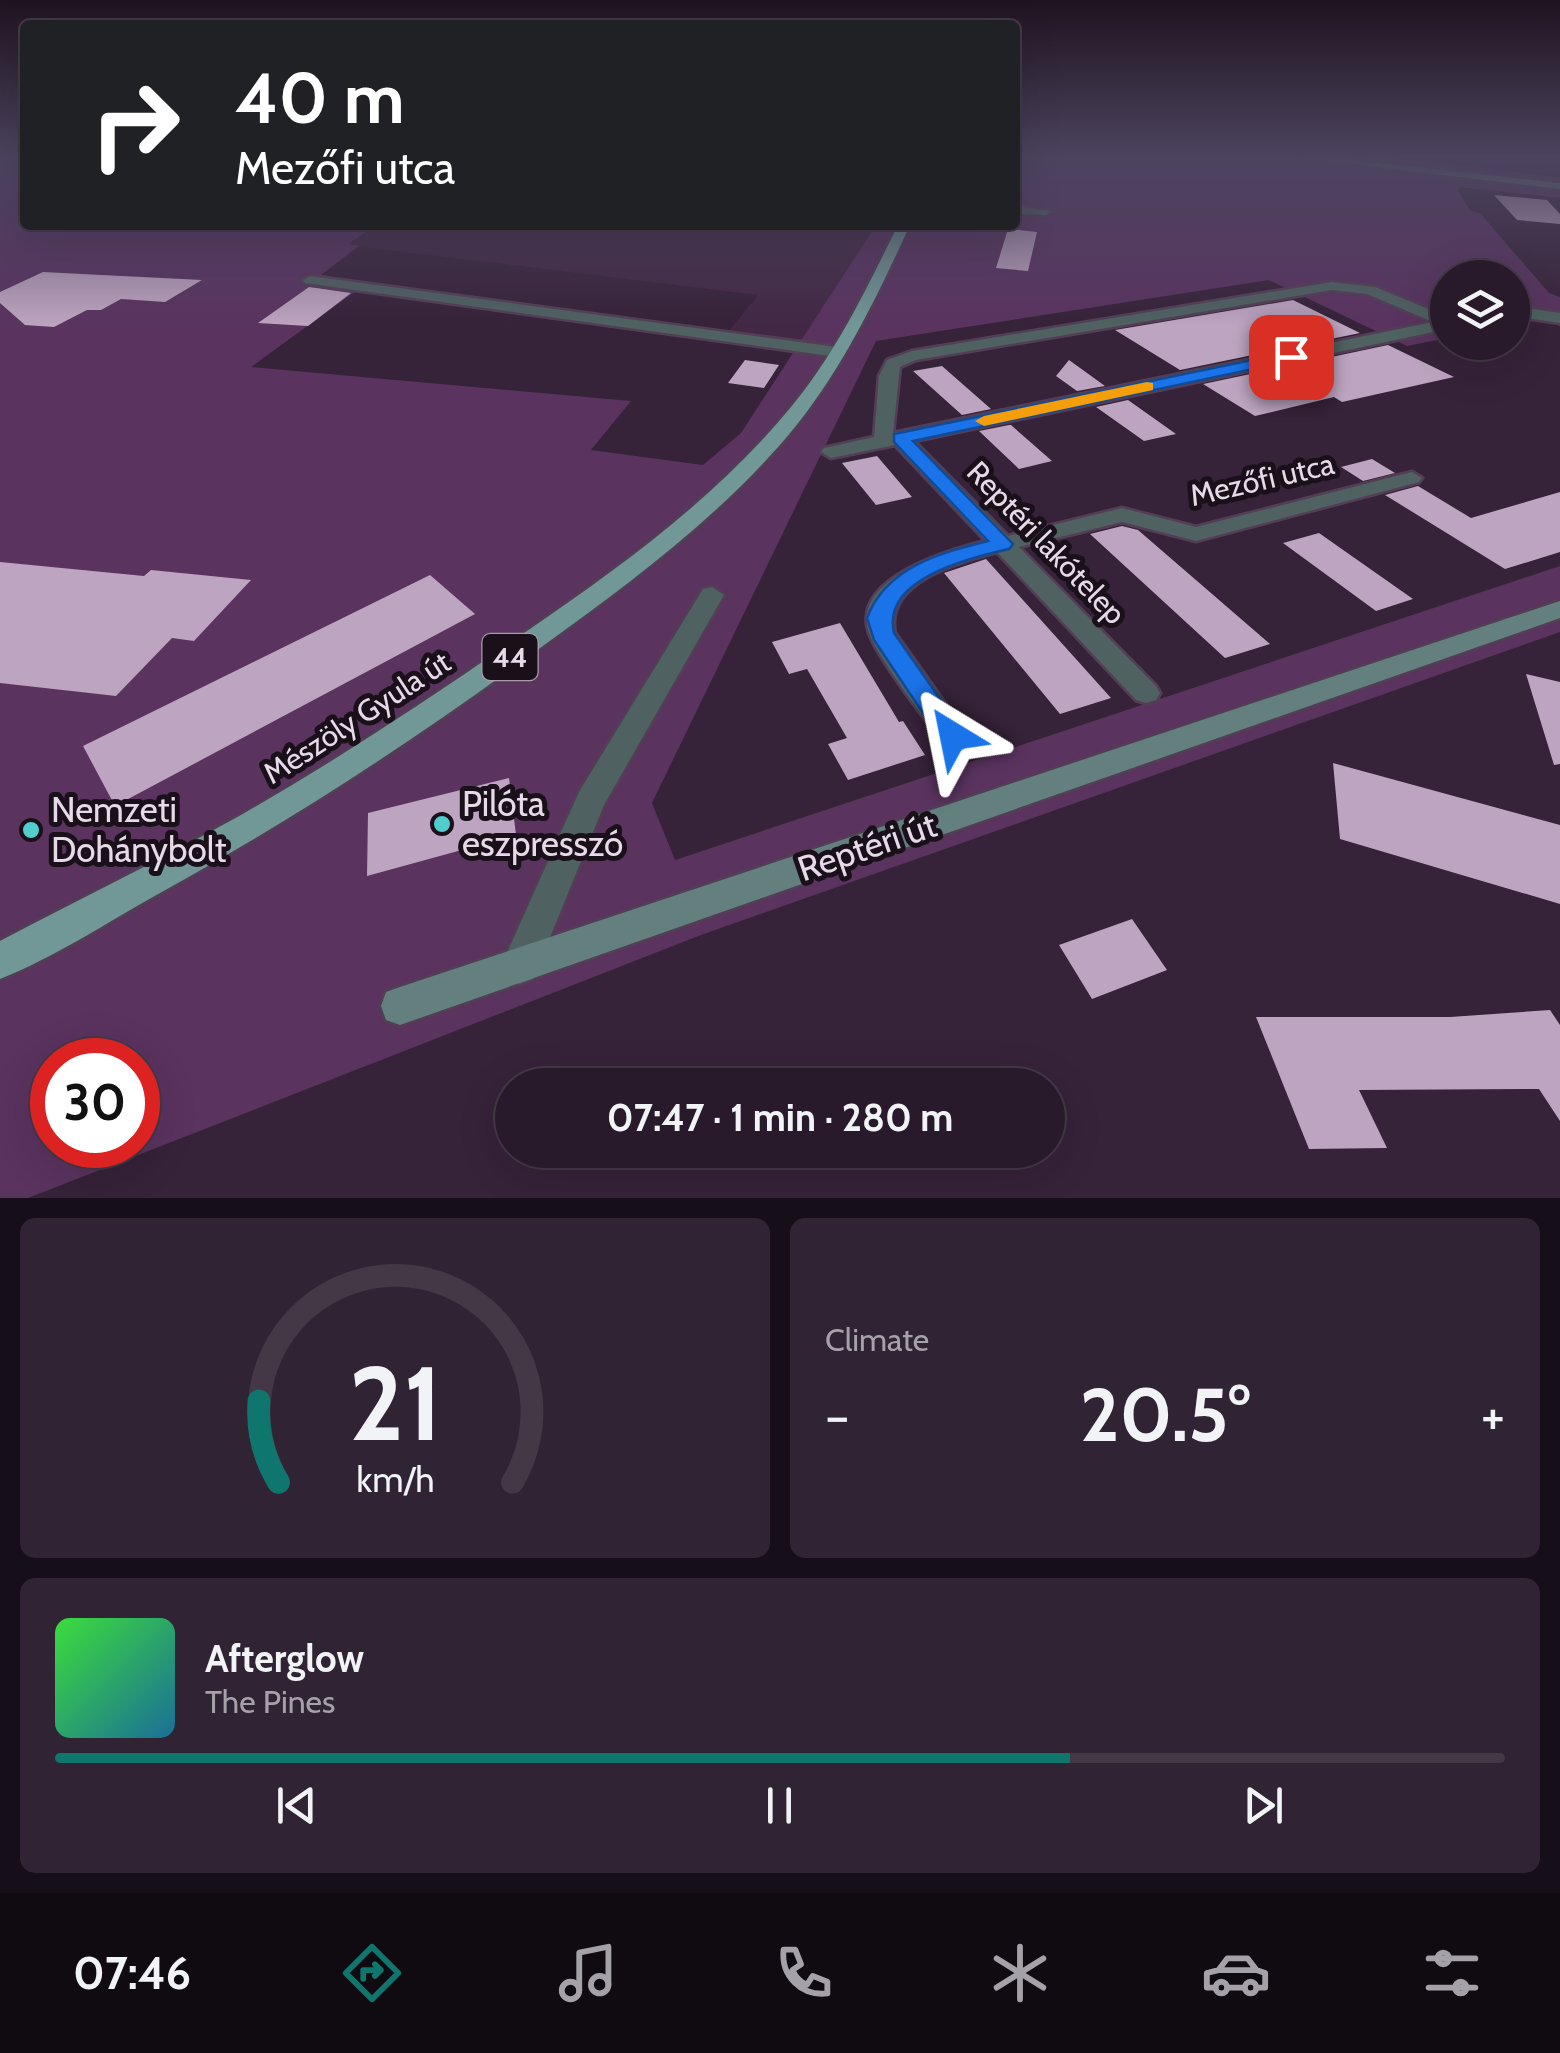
<!DOCTYPE html>
<html lang="en">
<head>
<meta charset="utf-8">
<style>
  body { margin:0; font-family:Cabin,sans-serif; background:#302333; color:#f1f3f6; height:100vh; display:flex; flex-direction:column; font-size:38px; white-space:nowrap }
  * { box-sizing:border-box; margin:0 }
  p { font-size:32px; color:#a5a1a9 }
  .icon { flex:none; width:55px; height:55px; fill:none; stroke:currentColor; stroke-width:2; stroke-linecap:round; stroke-linejoin:round }
  .map { position:relative; height:1198px; overflow:hidden }
  .details { display:flex; flex-direction:column; gap:20px; padding:20px; background:#160e18; flex:1 }
  .details>* { flex:none }
  .banner { position:absolute; left:20px; top:20px; width:1000px; height:210px; border-radius:10px; box-shadow:0 10px 40px #0002,0 0 0 2px #443847; background:#202124; color:#fff; overflow:hidden }
  .controls { position:absolute; left:1430px; top:260px; display:grid; gap:20px }
  .controls a { display:grid; place-items:center; width:100px; height:100px; border-radius:50%; background:#281a2b; box-shadow:0 10px 40px #0002,0 0 0 2px #443847; font-size:50px }
  .speed { position:absolute; left:30px; top:1038px; display:flex; gap:20px; font-size:50px; font-weight:700; text-align:center }
  .speed>* { display:grid; place-content:center; width:130px; height:130px; border-radius:50%; background:#281a2b; box-shadow:0 10px 40px #0002,0 0 0 2px #443847; line-height:1 }
  .speed .limit { border:15px solid #d22; background:#fff; color:#111 }
  .pin { position:absolute; display:grid; place-items:center; width:85px; height:85px; color:#fff; margin:-42px; border-radius:20px; box-shadow:0 5px 15px #0006 }
  .me { position:absolute; width:110px; margin:-55px; rotate:325deg; stroke-linejoin:round; filter:drop-shadow(0 0 8px #0008) }
  .turn { display:flex; align-items:center; gap:35px; height:210px; padding:0 50px; font-size:45px }
  .turn .icon { width:130px; height:130px; stroke-width:2.5 }
  .turn b { display:block; font-size:70px; line-height:85px }
  .big { font-size:75px; font-weight:700; line-height:1.1 }
  .details .widget { flex:1; display:flex; flex-direction:column; justify-content:center; gap:15px; min-width:0; padding:0 35px; border-radius:15px; background:#302333 }
  .details .dial { align-items:center; gap:0 }
  .dial svg { height:260px; overflow:visible; fill:none; stroke:#443847; stroke-width:7; stroke-linecap:round; text-anchor:middle }
  .dial text { fill:#f1f3f6; stroke:none }
  .song { display:flex; align-items:center; gap:30px }
  .cover { width:120px; height:120px; border-radius:15px; background:linear-gradient(135deg,hsl(120 70% 55%),hsl(200 70% 35%)) }
  .played { height:10px; border-radius:5px; background:linear-gradient(90deg,#0f766e 70%,#443847 70%) }
  .keys { display:flex; justify-content:space-around; direction:ltr }
  .heat { display:flex; justify-content:space-between; align-items:center; font-size:55px; direction:ltr }
  .details .tiles { flex:1; display:grid; gap:20px; grid-template-columns:1fr 1fr }
  .widget:last-child { grid-column:span 2 }
  .trip { position:absolute; left:495px; top:1068px; width:570px; height:100px; border-radius:50px; background:#281a2b; box-shadow:0 10px 40px #0002,0 0 0 2px #443847; font-weight:700; line-height:100px; text-align:center }
  .tab-bar { display:flex; height:160px; justify-content:space-around; align-items:center; background:#100a11; color:#a5a1a9 }
  .tab-bar .icon { width:70px; height:70px }
  .tab-bar .active { color:#0f766e }
  .tab-bar b { font-size:45px; color:#f1f3f6 }
  .map>svg:first-child { display:block }
  .built { fill:#422844 }
  .green { fill:#5a335f; fill-rule:evenodd }
  .building { fill:#bda4c0 }
  .lines { fill:none; stroke-linecap:round; stroke-linejoin:round }
  .street-casing { stroke:#523f55; stroke-width:5 }
  .secondary-casing { stroke:#523f55; stroke-width:5 }
  .primary-casing { stroke:#523f55; stroke-width:5 }
  .street { fill:#4f6161; fill-rule:evenodd }
  .secondary { fill:#63807f; fill-rule:evenodd }
  .primary { fill:#719797; fill-rule:evenodd }
  .route { fill:#1a73e8; stroke:#114b97; stroke-width:2.5 }
  .slow { fill:#f59e0b }
  .poi-dot { fill:#52cdcd; stroke:#19101a; stroke-width:4 }
  .labels { text-anchor:middle; stroke-width:10; stroke-linejoin:round; paint-order:stroke }
  .shield { fill:#19101a; stroke:#a99daa; stroke-width:2.5 }
  .shield-label { font-size:28px; font-weight:bold; fill:#e7dae8 }
  .street-label { font-size:30px; fill:#e7dae8; stroke:#19101a }
  .near-poi-label { font-size:35px; fill:#e7dae8; stroke:#19101a; text-anchor:start }
  .near-street-label { font-size:35px; fill:#e7dae8; stroke:#19101a }
</style>
</head>
<body>
<div class="map">
<svg width="1560" height="1198" viewBox="0 0 1560 1198">
  <rect width="100%" height="100%" fill="#362239"/>
  <!-- built -->
  <path class="built" d="M 377,225 L 876,225 L 804,341 L 728,332 L 758,295 L 347,245 Z"/>
  <!-- green -->
  <path class="green" d="M 0,158 L 25,158 L 25,225 L 376,225 L 349,244 L 359,246 L 321,275 L 367,283 L 251,367 L 631,401 L 591,450 L 703,465 L 741,433 L 876,225 L 1015,225 L 1015,158 L 1397,158 L 1560,177 L 1560,198 L 1460,187 L 1458,191 L 1470,211 L 1480,213 L 1549,293 L 1560,297 L 1560,326 L 1542,319 L 1513,325 L 1512,278 L 1448,278 L 1447,338 L 1407,346 L 1269,280 L 876,341 L 652,803 L 675,860 L 1560,566 L 1560,632 L 701,935 L 28,1198 L 0,1198 ZM 52,1060 L 138,1060 L 138,1145 L 52,1145 Z"/>
  <!-- building -->
  <path class="building" d="M 1494,195 L 1547,200 L 1560,214 L 1560,224 L 1517,220 Z
    M 1008,229 L 1037,232 L 1028,271 L 996,268 Z
    M 43,272 L 82,274 L 202,280 L 165,302 L 121,299 L 101,310 L 87,310 L 54,327 L 25,325 L 0,303 L 0,292 Z
    M 309,287 L 351,293 L 308,326 L 258,323 Z
    M 1293,300 L 1360,333 L 1180,370 L 1115,330 Z
    M 1388,345 L 1454,377 L 1342,402 L 1334,397 L 1255,416 L 1203,384 Z
    M 745,360 L 779,365 L 764,388 L 728,383 Z
    M 1069,360 L 1105,386 L 1077,391 L 1056,376 Z
    M 942,366 L 991,409 L 962,415 L 913,371 Z
    M 1128,400 L 1176,434 L 1144,441 L 1096,407 Z
    M 1009,425 L 1011,425 L 1052,461 L 1019,469 L 979,431 Z
    M 877,456 L 912,497 L 876,505 L 842,463 Z
    M 1372,459 L 1395,473 L 1363,481 L 1341,467 Z
    M 1418,486 L 1471,518 L 1560,492 L 1560,552 L 1505,569 L 1385,495 Z
    M 1122,526 L 1138,530 L 1270,644 L 1225,658 L 1090,534 Z
    M 1319,533 L 1413,599 L 1376,611 L 1283,543 Z
    M 986,559 L 1111,698 L 1060,714 L 944,573 Z
    M 0,562 L 144,576 L 151,570 L 251,580 L 194,641 L 172,638 L 116,696 L 0,683 Z
    M 430,575 L 475,614 L 115,806 L 83,746 Z
    M 840,623 L 899,722 L 903,721 L 925,755 L 848,780 L 828,744 L 847,738 L 807,669 L 789,674 L 772,642 Z
    M 1526,674 L 1560,682 L 1560,764 L 1554,765 Z
    M 1333,763 L 1560,825 L 1560,904 L 1340,839 Z
    M 509,778 L 516,835 L 367,876 L 368,813 Z
    M 1132,919 L 1167,970 L 1092,999 L 1059,945 Z
    M 1550,1010 L 1560,1025 L 1560,1121 L 1539,1089 L 1359,1090 L 1387,1148 L 1309,1149 L 1256,1017 L 1450,1017 Z"/>
  <g class="lines">
    <!-- street casing -->
    <g class="street-casing">
      <path id="street" d="M 1015,206 L 1052,211 L 1046,215 L 1015,214 Z
        M 310,276 L 837,347 L 845,352 L 837,357 L 305,283 L 303,280 Z
        M 1332,282 L 1375,287 L 1448,317 L 1448,329 L 914,441 L 1008,536 L 1122,508 L 1196,527 L 1412,472 L 1422,478 L 1419,482 L 1196,541 L 1122,522 L 1019,547 L 1156,686 L 1160,693 L 1156,700 L 1146,703 L 1136,700 L 997,552 C 959,562 884,581 895,633 L 968,736 L 963,744 L 953,747 L 943,744 C 925,718 878,659 869,633 C 850,578 950,550 986,541 L 895,445 L 831,458 L 821,452 L 824,448 L 874,437 L 879,376 L 887,360 L 912,351 ZM 1332,290 L 1367,294 L 1433,322 L 893,433 L 900,367 L 916,360 Z
        M 1512,306 L 1560,313 L 1560,323 L 1512,316 Z
        M 712,587 L 724,595 L 604,805 L 533,979 L 520,984 L 507,979 L 501,966 L 579,792 L 703,589 Z"/>
    </g>
    <!-- secondary casing -->
    <g class="secondary-casing">
      <path id="secondary" d="M 1301,158 L 1336,158 L 1560,183 L 1560,189 Z
        M 1560,601 L 1560,618 L 400,1025 L 386,1020 L 381,1006 L 386,992 L 400,987 Z"/>
    </g>
    <!-- primary casing -->
    <g class="primary-casing">
      <path id="primary" d="M 898,225 L 910,225 C 874,303 837,381 779,446 C 709,525 622,589 536,651 C 416,739 291,821 160,893 C 108,922 55,957 0,979 L 0,941 C 80,899 162,859 241,815 C 339,759 434,696 527,631 C 622,566 717,497 791,407 C 836,353 867,288 898,225 Z"/>
    </g>
    <!-- street -->
    <use href="#street" class="street"/>
    <!-- secondary -->
    <use href="#secondary" class="secondary"/>
    <!-- primary -->
    <use href="#primary" class="primary"/>
  </g>
  <!-- sky -->
  <linearGradient id="sky" x2="0" y2="1"><stop stop-color="#1e131f"/><stop offset="0.48" stop-color="#4c445f"/><stop offset="1" stop-color="#4c445f" stop-opacity="0"/></linearGradient>
  <rect width="1560" height="326" fill="url(#sky)"/>
  <!-- route -->
  <path class="route" d="M 1291,352 L 1299,357 L 1296,360 L 913,441 L 1013,544 L 1009,549 C 971,558 881,578 894,633 L 966,736 L 963,743 L 953,746 L 943,743 L 874,640 L 867,618 C 886,567 940,553 988,541 L 894,442 L 894,434 Z"/>
  <!-- slow -->
  <path class="slow" d="M 1147,382 L 1153,383 L 1153,390 L 984,426 L 975,421 L 984,416 Z"/>
  <!-- markers -->
  <g class="poi-dot">
    <circle cx="442" cy="824" r="10"/>
    <circle cx="31" cy="830" r="10"/>
  </g>
  <g class="labels">
    <!-- shield labels -->
    <rect class="shield" x="482.5" y="634" width="55" height="46" rx="8"/>
    <g class="shield-label">
      <text x="510" y="667">44</text>
    </g>
    <!-- street labels -->
    <g class="street-label">
      <text transform="translate(1262 480) rotate(-13)" y="10">Mezőfi utca</text>
      <text transform="translate(1046 543) rotate(46)" y="10">Reptéri lakótelep</text>
      <text transform="translate(357 718) rotate(-33)" y="10">Mészöly Gyula út</text>
    </g>
    <!-- near-poi labels -->
    <g class="near-poi-label">
      <text x="462" y="816">Pilóta<tspan x="462" dy="40">eszpresszó</tspan></text>
      <text x="51" y="822">Nemzeti<tspan x="51" dy="40">Dohánybolt</tspan></text>
    </g>
    <!-- near-street labels -->
    <g class="near-street-label">
      <text transform="translate(867 847) rotate(-19)" y="12">Reptéri út</text>
    </g>
  </g>
</svg>
<div class="controls">
<a><svg class="icon" aria-label="layers" viewBox="0 0 24 24"><path d="M12 4l9 5-9 5-9-5zM3 14l9 5 9-5"/></svg></a>
</div>
<div class="speed"><div class="limit">30</div></div>
<div class="pin" style="left:1291px;top:357px;background:#d93025"><svg class="icon" aria-label="arrive" viewBox="0 0 24 24"><path d="M6 21V4h12l-3 4 3 4H6"/></svg></div>
<svg class="me" style="left:953px;top:736px" viewBox="-20 -20 40 40"><path d="M0-17L14 15 0 8-14 15z" fill="#1a73e8" stroke="#fff" stroke-width="4"/></svg>
<div class="trip">07:47 · 1 min · 280 m</div>
<div class="banner">
<div class="turn"><svg class="icon" aria-label="right" viewBox="0 0 24 24"><path d="M7 20v-9h11M14 6l5 5-5 5"/></svg><div><b>40 m</b>Mezőfi utca</div></div>
</div>
</div>
<section class="details">
<div class="tiles">
<div class="widget dial"><svg viewBox="0 0 100 80">
<path d="M14 69A42 42 0 1 1 86 69"/>
<path d="M14 69A42 42 0 0 1 8 44" stroke="#0f766e"/>
<text x="50" y="56" font-size="32" font-weight="700">21</text>
<text x="50" y="72" font-size="11">km/h</text>
</svg></div>
<div class="widget"><p>Climate</p>
<div class="heat"><a>−</a><b class="big">20.5°</b><a>+</a></div>
</div>
<div class="widget">
<div class="song"><i class="cover"></i><div><b>Afterglow</b><p>The Pines</p></div></div>
<div class="played"></div>
<div class="keys"><svg class="icon" aria-label="previous" viewBox="0 0 24 24"><path d="M18 5L8 12l10 7zM5 5v14"/></svg><svg class="icon" aria-label="pause" viewBox="0 0 24 24"><path d="M8 5v14M16 5v14"/></svg><svg class="icon" aria-label="next" viewBox="0 0 24 24"><path d="M6 5l10 7-10 7zM19 5v14"/></svg></div>
</div>
</div>
</section>
<nav class="tab-bar">
<b>07:46</b>
<svg class="icon active" aria-label="directions" viewBox="0 0 24 24"><path d="M12 3l9 9-9 9-9-9zM9 14v-3h6M13 9l2 2-2 2"/></svg>
<svg class="icon" aria-label="music" viewBox="0 0 24 24"><path d="M9 18V5l10-2v13"/><circle cx="6" cy="18" r="3"/><circle cx="16" cy="16" r="3"/></svg>
<svg class="icon" aria-label="phone" viewBox="0 0 24 24"><path d="M5 4h4l2 5-3 2q2 4 5 5l2-3 5 2v4C11 20 4 13 5 4z"/></svg>
<svg class="icon" aria-label="climate" viewBox="0 0 24 24"><path d="M12 3v18M4 7l16 10M4 17L20 7"/></svg>
<svg class="icon" aria-label="car" viewBox="0 0 24 24"><path d="M5 17H2v-5l4-1 3-4h7l3 4 3 1v5h-3M9 17h6M6 11h13"/><circle cx="7" cy="17" r="2"/><circle cx="17" cy="17" r="2"/></svg>
<svg class="icon" aria-label="filters" viewBox="0 0 24 24"><path d="M4 7h16M4 17h16"/><circle cx="9" cy="7" r="2"/><circle cx="15" cy="17" r="2"/></svg>
</nav>
</body>
</html>
